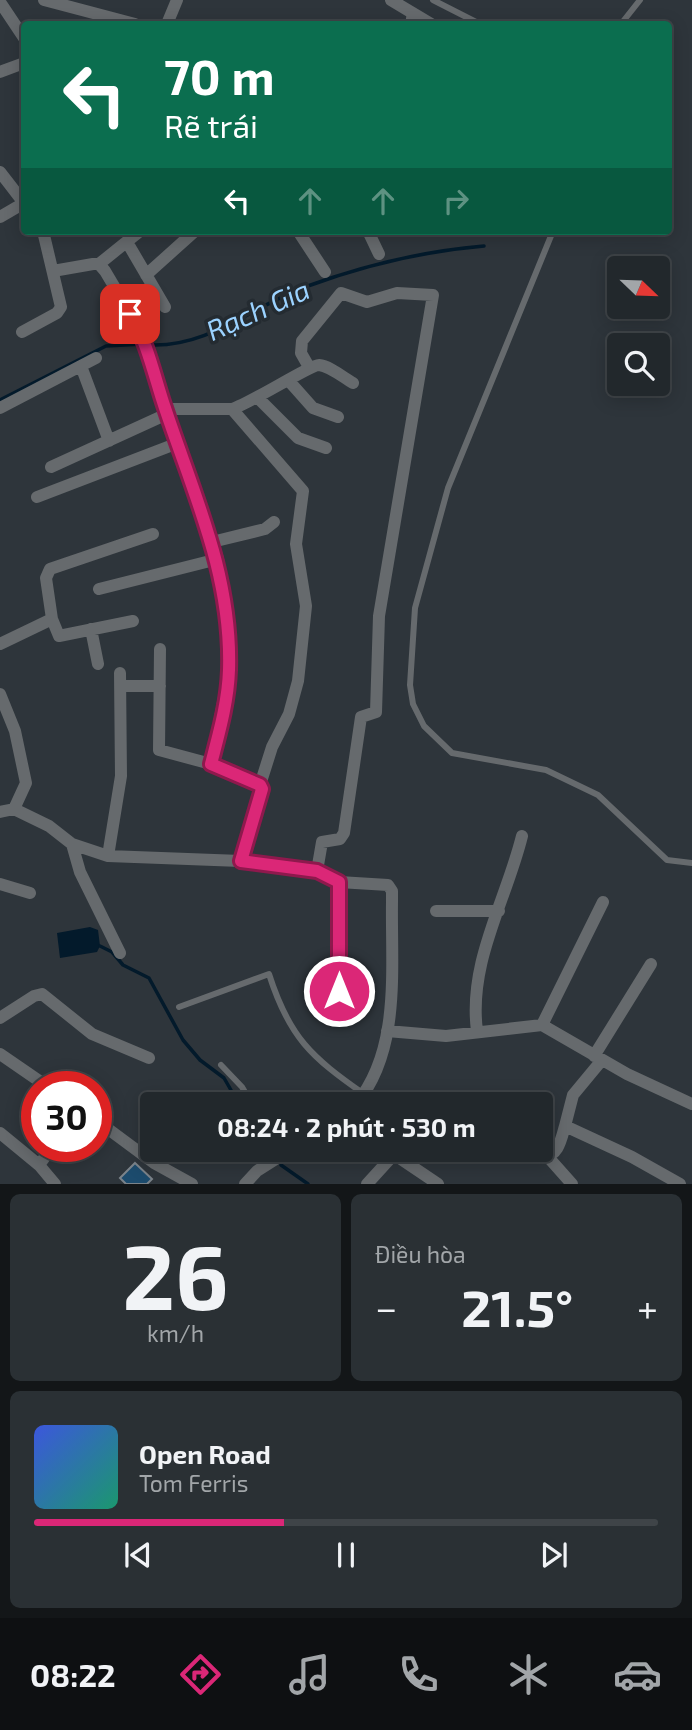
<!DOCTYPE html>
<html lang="vi">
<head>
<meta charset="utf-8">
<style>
  body { margin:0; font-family:"Exo 2",sans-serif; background:#2a3034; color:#f1f3f6; height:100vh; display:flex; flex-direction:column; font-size:26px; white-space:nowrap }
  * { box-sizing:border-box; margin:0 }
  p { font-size:23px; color:#a2a6a9 }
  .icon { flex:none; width:38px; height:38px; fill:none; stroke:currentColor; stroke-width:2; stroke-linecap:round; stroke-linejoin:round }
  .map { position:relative; height:1184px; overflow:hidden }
  .sheet { display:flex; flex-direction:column; gap:10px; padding:10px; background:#131618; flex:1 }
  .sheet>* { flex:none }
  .banner { position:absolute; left:21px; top:21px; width:651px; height:214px; border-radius:7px; box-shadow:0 4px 18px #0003,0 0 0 2px #3f4448; background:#0b6e4f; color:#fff; overflow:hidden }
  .needle { width:46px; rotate:113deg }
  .buttons { position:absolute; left:607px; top:256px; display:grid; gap:14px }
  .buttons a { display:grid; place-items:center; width:63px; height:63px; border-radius:7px; background:#22282c; box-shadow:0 4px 18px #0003,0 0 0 2px #3f4448; font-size:35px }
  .speed { position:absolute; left:21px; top:1071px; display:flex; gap:14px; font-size:35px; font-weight:700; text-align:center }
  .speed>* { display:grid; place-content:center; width:91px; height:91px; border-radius:50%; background:#22282c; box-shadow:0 4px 18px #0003,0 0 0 2px #3f4448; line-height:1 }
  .speed .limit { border:10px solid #d22; background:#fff; color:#111 }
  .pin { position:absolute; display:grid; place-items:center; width:60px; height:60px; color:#fff; margin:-30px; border-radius:14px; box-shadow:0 4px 10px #0006 }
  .me { position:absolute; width:77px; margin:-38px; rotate:0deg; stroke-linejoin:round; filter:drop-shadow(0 0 5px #0008) }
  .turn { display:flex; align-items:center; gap:24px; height:147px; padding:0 28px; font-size:32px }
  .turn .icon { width:91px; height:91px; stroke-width:2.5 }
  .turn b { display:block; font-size:49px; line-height:60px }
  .lanes { display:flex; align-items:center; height:66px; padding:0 28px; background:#0003; justify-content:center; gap:35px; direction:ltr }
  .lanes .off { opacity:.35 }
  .big { font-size:52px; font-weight:700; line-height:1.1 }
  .sheet .tile { flex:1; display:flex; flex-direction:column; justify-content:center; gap:10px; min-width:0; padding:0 24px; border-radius:10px; background:#2a3034 }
  .sheet .dial { align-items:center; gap:0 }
  .dial b { font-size:91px; line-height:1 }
  .song { display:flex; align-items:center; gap:21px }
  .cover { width:84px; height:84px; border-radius:10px; background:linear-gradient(135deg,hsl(230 70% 55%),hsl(160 70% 35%)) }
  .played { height:7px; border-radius:4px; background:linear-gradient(90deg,#db2777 40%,#3f4448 40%) }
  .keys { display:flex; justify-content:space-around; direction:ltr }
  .heat { display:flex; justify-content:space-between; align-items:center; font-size:38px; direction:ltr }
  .sheet .tiles { flex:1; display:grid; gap:10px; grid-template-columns:1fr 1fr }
  .tile:last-child { grid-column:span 2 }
  .trip { position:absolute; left:140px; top:1092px; width:413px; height:70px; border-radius:7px; background:#22282c; box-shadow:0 4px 18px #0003,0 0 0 2px #3f4448; font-weight:700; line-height:70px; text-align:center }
  .dock { display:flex; height:112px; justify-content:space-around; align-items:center; background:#0e1012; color:#a2a6a9 }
  .dock .icon { width:49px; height:49px }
  .dock .current { color:#db2777 }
  .dock b { font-size:32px; color:#f1f3f6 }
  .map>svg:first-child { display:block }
  .water { fill:#031a2b }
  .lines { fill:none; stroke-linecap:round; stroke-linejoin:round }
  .stream { stroke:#031a2b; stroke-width:3.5 }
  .building { fill:#1c4b6d; stroke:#7b838a; stroke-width:2 }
  .service { stroke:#666a6d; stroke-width:6 }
  .minor { stroke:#666a6d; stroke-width:12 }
  .route-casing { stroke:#8e194d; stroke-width:18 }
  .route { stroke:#db2777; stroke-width:12 }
  .labels { text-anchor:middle; stroke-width:7; stroke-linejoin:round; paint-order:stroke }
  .water-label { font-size:28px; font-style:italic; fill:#9bd2ff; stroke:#242b31 }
</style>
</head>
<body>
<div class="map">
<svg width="692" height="1184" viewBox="0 0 692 1184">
  <rect width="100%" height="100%" fill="#2e353b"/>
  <!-- water -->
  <path class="water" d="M 90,927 L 98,930 L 100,946 L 97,952 L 60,958 L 57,933 Z"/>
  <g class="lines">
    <!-- stream -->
    <path class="stream" d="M 151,345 C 209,347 253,306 305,287 C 362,266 424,251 484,246
      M 0,400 L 106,346 L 143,344
      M 100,946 L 112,952 L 123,965 L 149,978 L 183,1040 L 200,1060 L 224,1078 L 239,1104
      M 264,1150 L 268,1153
      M 281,1165 L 308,1184"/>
  </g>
  <!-- building -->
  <path class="building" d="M 135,1163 L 152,1179 L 147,1184 L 126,1184 L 120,1178 Z"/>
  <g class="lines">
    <!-- service -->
    <path class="service" d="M 433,0 L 480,24
      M 408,24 L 410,13
      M 621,24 L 640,0
      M 553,231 L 448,488 L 415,608 L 410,685 L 413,704 L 424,726 L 452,753 L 546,770 L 598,795 L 667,860 L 692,863
      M 179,1007 L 269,974 C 289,1037 311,1057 364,1094
      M 221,1065 L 242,1087 L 252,1104"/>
    <!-- minor -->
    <path class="minor" d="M 44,0 L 135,24
      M 391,0 L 431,24
      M 0,2 L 24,38
      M 167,24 L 177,0
      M 0,72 L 24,63
      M 0,172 L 24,203
      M 0,217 L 24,203
      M 298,231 L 325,272
      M 368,231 L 379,254
      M 127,242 L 165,307
      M 99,264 L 140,231
      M 53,271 L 93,264 L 99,264 L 105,271 L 143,335 L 218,559 L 229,619 L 229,672 L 211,764 L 260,785 L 262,789 L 241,861
      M 146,275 L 195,231
      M 22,332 L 57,313 L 61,307 L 43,231
      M 81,366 L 109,441
      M 309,367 L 301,353 L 302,341 L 341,293 L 367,302 L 397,293 L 433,295 L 379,616 L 376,712 L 361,717 L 344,833 L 340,839 L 322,842 L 317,871
      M 289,381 L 313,408 L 338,417
      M 258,398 L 298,438 L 326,448
      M 0,408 L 96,358
      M 165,409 L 232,409 L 303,491 L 296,544 L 306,606 L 298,681 L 289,714 L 272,747 L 260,785
      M 232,409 C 251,403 310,365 319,365 C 330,366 344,378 353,383
      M 51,467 L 167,414
      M 37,497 L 178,443
      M 212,542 L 265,529 L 274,522
      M 99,589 L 218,559
      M 52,619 L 59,636 L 133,621
      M 91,629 L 98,664
      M 0,644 L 52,619 L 46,578 L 50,569 L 153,534
      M 160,649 L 159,750 L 211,764
      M 121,686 L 160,686
      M 0,694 L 15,731 L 26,783 L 14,809
      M 0,812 L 14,809 L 49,826 L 72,844 L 108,856 L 241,861 L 317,871 L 339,882 L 388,885 L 392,891 L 392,902 C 391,969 401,1050 356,1104
      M 72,844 L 80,872 L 120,953
      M 108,856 L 121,776 L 120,673
      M 0,884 L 30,893
      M 436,911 L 499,911
      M 339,991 L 339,882
      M 0,1018 L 34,996 L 42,994 L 92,1034 L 149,1058
      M 542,1025 L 603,902
      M 387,1031 L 446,1036 L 542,1025 L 627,1074 L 692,1104
      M 477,1031 C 468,962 506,901 522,836
      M 0,1054 L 48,1087
      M 594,1056 L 651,964
      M 364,1094 L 388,1104
      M 96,1120 L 154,1163 L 192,1184
      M 565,1126 L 573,1095 L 602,1060
      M 0,1133 L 39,1165 L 55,1184
      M 530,1150 L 544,1157 C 559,1155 561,1139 565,1126 L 632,1157 L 680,1184
      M 395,1155 L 438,1184
      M 548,1157 L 572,1184
      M 39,1165 L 53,1146
      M 245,1184 L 257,1171 L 290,1150
      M 367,1184 L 398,1150"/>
  </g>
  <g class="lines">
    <!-- route casing -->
    <g class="route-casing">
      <path id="route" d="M 130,314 C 148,343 154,376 165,408 C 194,495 232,576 229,670 C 228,702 219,733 211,764 L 260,785 L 262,789 L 241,861 L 317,871 L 339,882 L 339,991"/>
    </g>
    <!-- route -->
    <use href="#route" class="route"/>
  </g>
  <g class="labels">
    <!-- water labels -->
    <g class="water-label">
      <text transform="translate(258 310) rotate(-24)" y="10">Rạch Gia</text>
    </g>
  </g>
</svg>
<div class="buttons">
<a><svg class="needle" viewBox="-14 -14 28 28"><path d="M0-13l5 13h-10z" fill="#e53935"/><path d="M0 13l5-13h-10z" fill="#a2a6a9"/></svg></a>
<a><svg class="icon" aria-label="search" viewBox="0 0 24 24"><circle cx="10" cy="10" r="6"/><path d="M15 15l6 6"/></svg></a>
</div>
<div class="speed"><div class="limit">30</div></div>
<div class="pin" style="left:130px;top:314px;background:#d93025"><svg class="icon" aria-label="arrive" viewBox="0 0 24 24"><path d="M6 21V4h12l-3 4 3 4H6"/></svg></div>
<svg class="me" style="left:339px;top:991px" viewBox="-20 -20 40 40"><circle r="17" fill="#db2777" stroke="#fff" stroke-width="3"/><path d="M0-11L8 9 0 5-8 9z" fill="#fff"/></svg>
<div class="trip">08:24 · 2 phút · 530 m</div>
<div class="banner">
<div class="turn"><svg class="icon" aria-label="left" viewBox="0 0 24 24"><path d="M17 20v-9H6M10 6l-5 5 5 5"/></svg><div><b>70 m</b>Rẽ trái</div></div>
<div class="lanes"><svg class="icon" aria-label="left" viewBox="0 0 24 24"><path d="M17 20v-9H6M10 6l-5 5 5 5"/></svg><svg class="icon off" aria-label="ahead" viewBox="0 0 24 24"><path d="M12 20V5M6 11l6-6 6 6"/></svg><svg class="icon off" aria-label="ahead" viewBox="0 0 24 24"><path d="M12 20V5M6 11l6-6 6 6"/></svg><svg class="icon off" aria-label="right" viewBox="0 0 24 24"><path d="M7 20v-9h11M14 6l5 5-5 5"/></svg></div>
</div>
</div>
<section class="sheet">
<div class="tiles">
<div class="tile dial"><b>26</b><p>km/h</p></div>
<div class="tile"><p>Điều hòa</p>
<div class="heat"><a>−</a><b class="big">21.5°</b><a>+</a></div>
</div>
<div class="tile">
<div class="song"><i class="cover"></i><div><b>Open Road</b><p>Tom Ferris</p></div></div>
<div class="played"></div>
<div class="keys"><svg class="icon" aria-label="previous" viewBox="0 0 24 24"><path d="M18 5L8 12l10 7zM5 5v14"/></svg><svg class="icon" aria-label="pause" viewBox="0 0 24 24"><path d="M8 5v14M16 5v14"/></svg><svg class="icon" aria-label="next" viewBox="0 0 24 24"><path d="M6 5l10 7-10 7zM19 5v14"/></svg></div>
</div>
</div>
</section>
<nav class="dock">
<b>08:22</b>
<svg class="icon current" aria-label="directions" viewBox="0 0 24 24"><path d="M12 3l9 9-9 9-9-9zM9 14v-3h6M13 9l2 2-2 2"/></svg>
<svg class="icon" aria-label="music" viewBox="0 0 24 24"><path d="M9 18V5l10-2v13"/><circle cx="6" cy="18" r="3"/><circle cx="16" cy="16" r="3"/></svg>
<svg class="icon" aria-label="phone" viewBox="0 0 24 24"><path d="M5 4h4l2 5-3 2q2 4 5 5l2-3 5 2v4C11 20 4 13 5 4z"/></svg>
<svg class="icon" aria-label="climate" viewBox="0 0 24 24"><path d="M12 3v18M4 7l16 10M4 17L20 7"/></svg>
<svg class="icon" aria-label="car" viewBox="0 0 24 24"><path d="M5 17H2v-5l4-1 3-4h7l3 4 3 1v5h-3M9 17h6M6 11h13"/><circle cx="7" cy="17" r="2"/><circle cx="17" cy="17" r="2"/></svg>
</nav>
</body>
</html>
